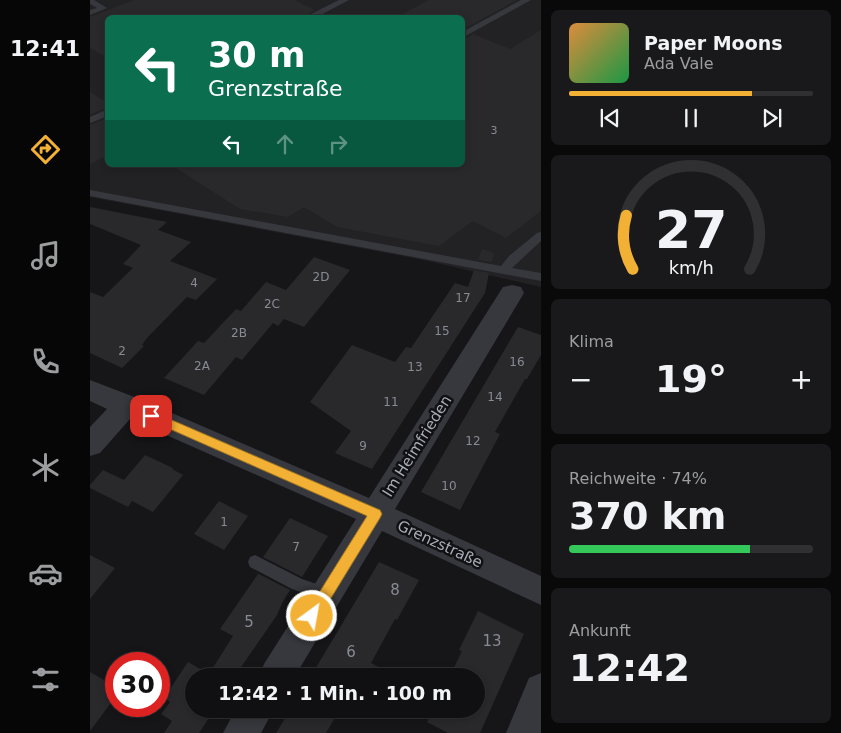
<!DOCTYPE html>
<html lang="de">
<head>
<meta charset="utf-8">
<style>
  body { margin:0; font-family:"DejaVu Sans",sans-serif; background:#19191b; color:#f1f3f6; height:100vh; display:flex; flex-direction:column; font-size:19px; white-space:nowrap }
  * { box-sizing:border-box; margin:0 }
  p { font-size:16px; color:#9c9d9f }
  .icon { flex:none; width:28px; height:28px; fill:none; stroke:currentColor; stroke-width:2; stroke-linecap:round; stroke-linejoin:round }
  .map { position:relative; flex:1; overflow:hidden }
  .drawer { display:flex; flex-direction:column; gap:10px; padding:10px; background:#09090a; width:300px }
  .drawer>* { flex:none }
  .banner { position:absolute; left:15px; top:15px; width:360px; height:152px; border-radius:8px; box-shadow:0 2px 8px #0003,0 0 0 1px #303032; background:#0b6e4f; color:#fff; overflow:hidden }
  .speed { position:absolute; left:15px; top:652px; display:flex; gap:10px; font-size:25px; font-weight:700; text-align:center }
  .speed>* { display:grid; place-content:center; width:65px; height:65px; border-radius:50%; background:#101012; box-shadow:0 2px 8px #0003,0 0 0 1px #303032; line-height:1 }
  .speed .limit { border:8px solid #d22; background:#fff; color:#111 }
  .pin { position:absolute; display:grid; place-items:center; width:42px; height:42px; color:#fff; margin:-21px; border-radius:10px; box-shadow:0 2px 8px #0006 }
  .me { position:absolute; width:55px; margin:-28px; rotate:32deg; stroke-linejoin:round; filter:drop-shadow(0 0 4px #0008) }
  .turn { display:flex; align-items:center; gap:18px; height:105px; padding:0 20px; font-size:22px }
  .turn .icon { width:65px; height:65px; stroke-width:2.5 }
  .turn b { display:block; font-size:35px; line-height:42px }
  .lanes { display:flex; align-items:center; height:48px; padding:0 20px; background:#0003; justify-content:center; gap:25px; direction:ltr }
  .lanes .off { opacity:.35 }
  .big { font-size:38px; font-weight:700; line-height:1.1 }
  .drawer .widget { flex:1; display:flex; flex-direction:column; justify-content:center; gap:8px; min-width:0; padding:0 18px; border-radius:8px; background:#19191b }
  .drawer .dial { align-items:center; gap:0 }
  .dial svg { height:130px; overflow:visible; fill:none; stroke:#303032; stroke-width:7; stroke-linecap:round; text-anchor:middle }
  .dial text { fill:#f1f3f6; stroke:none }
  .song { display:flex; align-items:center; gap:15px }
  .cover { width:60px; height:60px; border-radius:8px; background:linear-gradient(135deg,hsl(30 70% 55%),hsl(140 70% 35%)) }
  .played { height:5px; border-radius:2px; background:linear-gradient(90deg,#f2b134 75%,#303032 75%) }
  .keys { display:flex; justify-content:space-around; direction:ltr }
  .heat { display:flex; justify-content:space-between; align-items:center; font-size:28px; direction:ltr }
  .charge { height:8px; border-radius:4px; background:linear-gradient(90deg,#34c759 74%,#303032 0) }
  .trip { position:absolute; left:95px; top:668px; width:300px; height:50px; border-radius:25px; background:#101012; box-shadow:0 2px 8px #0003,0 0 0 1px #303032; font-weight:700; line-height:50px; text-align:center }
  main { display:flex; flex:1; min-height:0 }
  .tab-bar { display:flex; flex-direction:column; width:90px; justify-content:space-around; align-items:center; background:#060607; color:#9c9d9f }
  .tab-bar .icon { width:35px; height:35px }
  .tab-bar .selected { color:#f2b134 }
  .tab-bar b { font-size:22px; color:#f1f3f6 }
  .map>svg:first-child { display:block }
  .built { fill:#222225; fill-rule:evenodd }
  .building { fill:#29292c }
  .lines { fill:none; stroke-linecap:round; stroke-linejoin:round }
  .service { fill:#37383d; fill-rule:evenodd }
  .minor { fill:#37383d; fill-rule:evenodd }
  .route { fill:#f2b134; stroke:#9d7322 }
  .labels { text-anchor:middle; stroke-width:5; stroke-linejoin:round; paint-order:stroke }
  .far-number-label { font-size:11px; fill:#888b94 }
  .number-label { font-size:12px; fill:#888b94 }
  .street-label { font-size:15px; fill:#a8adb8; stroke:#111113 }
  .near-number-label { font-size:15px; fill:#888b94 }
</style>
</head>
<body>
<main>
<nav class="tab-bar">
<b>12:41</b>
<svg class="icon selected" aria-label="directions" viewBox="0 0 24 24"><path d="M12 3l9 9-9 9-9-9zM9 14v-3h6M13 9l2 2-2 2"/></svg>
<svg class="icon" aria-label="music" viewBox="0 0 24 24"><path d="M9 18V5l10-2v13"/><circle cx="6" cy="18" r="3"/><circle cx="16" cy="16" r="3"/></svg>
<svg class="icon" aria-label="phone" viewBox="0 0 24 24"><path d="M5 4h4l2 5-3 2q2 4 5 5l2-3 5 2v4C11 20 4 13 5 4z"/></svg>
<svg class="icon" aria-label="climate" viewBox="0 0 24 24"><path d="M12 3v18M4 7l16 10M4 17L20 7"/></svg>
<svg class="icon" aria-label="car" viewBox="0 0 24 24"><path d="M5 17H2v-5l4-1 3-4h7l3 4 3 1v5h-3M9 17h6M6 11h13"/><circle cx="7" cy="17" r="2"/><circle cx="17" cy="17" r="2"/></svg>
<svg class="icon" aria-label="filters" viewBox="0 0 24 24"><path d="M4 7h16M4 17h16"/><circle cx="9" cy="7" r="2"/><circle cx="15" cy="17" r="2"/></svg>
</nav>
<div class="map">
<svg width="451" height="733" viewBox="0 0 451 733">
  <rect width="100%" height="100%" fill="#161618"/>
  <!-- built -->
  <path class="built" d="M 0,0 L 451,0 L 451,287 L 329,259 L 0,197 ZM 18,18 L 372,18 L 372,165 L 18,165 Z"/>
  <!-- building -->
  <path class="building" d="M 44,0 L 204,0 L 225,10 L 211,18 L 18,18 L 18,58 L 0,48 L 0,17 Z
    M 339,0 L 427,0 L 372,30 L 372,18 L 305,18 Z
    M 451,30 L 451,211 L 416,238 L 383,221 L 349,246 L 247,227 L 214,207 L 198,217 L 150,209 L 81,165 L 372,165 L 372,40 L 383,34 L 420,49 Z
    M 0,92 L 18,103 L 18,107 L 0,115 Z
    M 18,118 L 18,155 L 0,164 L 0,125 Z
    M 0,207 L 77,222 L 68,230 L 101,242 L 80,261 L 127,279 L 106,300 L 97,297 L 57,338 L 52,345 L 54,346 L 32,368 L 0,353 L 0,292 L 13,297 L 43,268 L 33,264 L 51,245 L 0,224 Z
    M 392,249 L 404,253 L 402,262 L 388,260 Z
    M 224,257 L 260,270 L 214,327 L 194,319 L 188,326 L 183,323 L 152,360 L 146,357 L 114,395 L 74,378 L 108,341 L 114,343 L 146,309 L 151,311 L 176,282 L 196,290 Z
    M 384,270 L 399,273 L 395,293 L 282,469 L 245,453 L 261,431 L 220,402 L 262,345 L 305,362 L 316,347 L 321,348 L 365,283 L 378,287 Z
    M 428,327 L 451,335 L 451,355 L 437,379 L 435,379 L 405,432 L 410,434 L 370,510 L 331,492 Z
    M 55,455 L 83,468 L 82,469 L 93,475 L 63,512 L 42,501 L 38,507 L 0,488 L 0,485 L 13,470 L 34,480 Z
    M 129,501 L 158,516 L 134,550 L 104,534 Z
    M 200,518 L 238,536 L 212,577 L 173,557 Z
    M 0,555 L 25,568 L 0,599 Z
    M 289,562 L 329,580 L 307,620 L 305,619 L 281,663 L 306,676 L 221,676 Z
    M 163,571 L 200,590 L 192,603 L 187,615 L 145,676 L 104,676 L 104,709 L 125,709 L 109,733 L 74,733 L 82,721 L 71,714 L 80,702 L 74,698 L 98,662 L 119,674 L 143,636 L 130,629 L 168,574 Z
    M 388,611 L 434,634 L 390,733 L 358,733 L 337,722 L 344,709 L 386,709 L 386,676 L 360,676 L 372,651 L 369,650 Z
    M 0,672 L 26,687 L 26,696 L 0,731 Z
    M 201,709 L 250,709 L 236,733 L 186,733 Z"/>
  <g class="lines">
    <!-- service -->
    <path class="service" d="M 0,0 L 4,0 L 17,8 L 0,15 L 0,10 L 7,8 L 0,4 Z
      M 249,0 L 259,0 L 225,18 L 213,18 Z
      M 431,0 L 441,0 L 372,38 L 372,32 Z
      M 18,109 L 18,116 L 0,123 L 0,117 Z
      M 0,190 L 411,266 L 419,256 L 447,233 L 451,232 L 451,241 L 422,268 L 451,273 L 451,281 L 0,196 Z
      M 165,555 L 212,579 L 241,589 L 244,594 L 241,599 L 236,601 L 202,589 L 160,567 L 158,562 L 160,557 Z"/>
    <!-- minor -->
    <path class="minor" d="M 422,285 L 431,287 L 434,293 L 305,509 L 451,576 L 451,605 L 292,531 L 205,676 L 169,676 L 174,664 L 266,519 L 40,419 L 10,453 L 0,456 L 0,427 L 17,409 L 0,401 L 0,380 L 47,398 L 279,498 L 413,287 Z
      M 451,673 L 451,733 L 416,733 L 439,678 Z
      M 146,709 L 184,709 L 171,733 L 133,733 Z"/>
  </g>
  <!-- route -->
  <path class="route" d="M 61,411 L 290,510 L 292,514 L 290,518 L 227,621 L 222,623 L 217,621 L 215,616 L 217,612 L 277,516 L 57,419 L 55,416 L 57,412 Z"/>
  <g class="labels">
    <!-- far-number labels -->
    <g class="far-number-label">
      <text x="404" y="134">3</text>
    </g>
    <!-- number labels -->
    <g class="number-label">
      <text x="231" y="281">2D</text>
      <text x="104" y="287">4</text>
      <text x="373" y="302">17</text>
      <text x="182" y="308">2C</text>
      <text x="352" y="335">15</text>
      <text x="149" y="337">2B</text>
      <text x="32" y="355">2</text>
      <text x="427" y="366">16</text>
      <text x="112" y="370">2A</text>
      <text x="325" y="371">13</text>
      <text x="405" y="401">14</text>
      <text x="301" y="406">11</text>
      <text x="383" y="445">12</text>
      <text x="273" y="450">9</text>
      <text x="359" y="490">10</text>
      <text x="134" y="526">1</text>
      <text x="206" y="551">7</text>
    </g>
    <!-- street labels -->
    <g class="street-label">
      <text transform="translate(327 446) rotate(-58)" y="5">Im Heimfrieden</text>
      <text transform="translate(350 544) rotate(25)" y="5">Grenzstraße</text>
    </g>
    <!-- near-number labels -->
    <g class="near-number-label">
      <text x="305" y="595">8</text>
      <text x="159" y="627">5</text>
      <text x="402" y="646">13</text>
      <text x="261" y="657">6</text>
    </g>
  </g>
</svg>
<div class="speed"><div class="limit">30</div></div>
<div class="pin" style="left:61px;top:416px;background:#d93025"><svg class="icon" aria-label="arrive" viewBox="0 0 24 24"><path d="M6 21V4h12l-3 4 3 4H6"/></svg></div>
<svg class="me" style="left:222px;top:616px" viewBox="-20 -20 40 40"><circle r="17" fill="#f2b134" stroke="#fff" stroke-width="3"/><path d="M0-11L8 9 0 5-8 9z" fill="#fff"/></svg>
<div class="trip">12:42 · 1 Min. · 100 m</div>
<div class="banner">
<div class="turn"><svg class="icon" aria-label="left" viewBox="0 0 24 24"><path d="M17 20v-9H6M10 6l-5 5 5 5"/></svg><div><b>30 m</b>Grenzstraße</div></div>
<div class="lanes"><svg class="icon" aria-label="left" viewBox="0 0 24 24"><path d="M17 20v-9H6M10 6l-5 5 5 5"/></svg><svg class="icon off" aria-label="ahead" viewBox="0 0 24 24"><path d="M12 20V5M6 11l6-6 6 6"/></svg><svg class="icon off" aria-label="right" viewBox="0 0 24 24"><path d="M7 20v-9h11M14 6l5 5-5 5"/></svg></div>
</div>
</div>
<section class="drawer">
<div class="widget">
<div class="song"><i class="cover"></i><div><b>Paper Moons</b><p>Ada Vale</p></div></div>
<div class="played"></div>
<div class="keys"><svg class="icon" aria-label="previous" viewBox="0 0 24 24"><path d="M18 5L8 12l10 7zM5 5v14"/></svg><svg class="icon" aria-label="pause" viewBox="0 0 24 24"><path d="M8 5v14M16 5v14"/></svg><svg class="icon" aria-label="next" viewBox="0 0 24 24"><path d="M6 5l10 7-10 7zM19 5v14"/></svg></div>
</div>
<div class="widget dial"><svg viewBox="0 0 100 80">
<path d="M14 69A42 42 0 1 1 86 69"/>
<path d="M14 69A42 42 0 0 1 10 36" stroke="#f2b134"/>
<text x="50" y="56" font-size="32" font-weight="700">27</text>
<text x="50" y="72" font-size="11">km/h</text>
</svg></div>
<div class="widget"><p>Klima</p>
<div class="heat"><a>−</a><b class="big">19°</b><a>+</a></div>
</div>
<div class="widget"><p>Reichweite · 74%</p><b class="big">370 km</b><div class="charge"></div></div>
<div class="widget"><p>Ankunft</p><b class="big">12:42</b></div>
</section>
</main>
</body>
</html>
